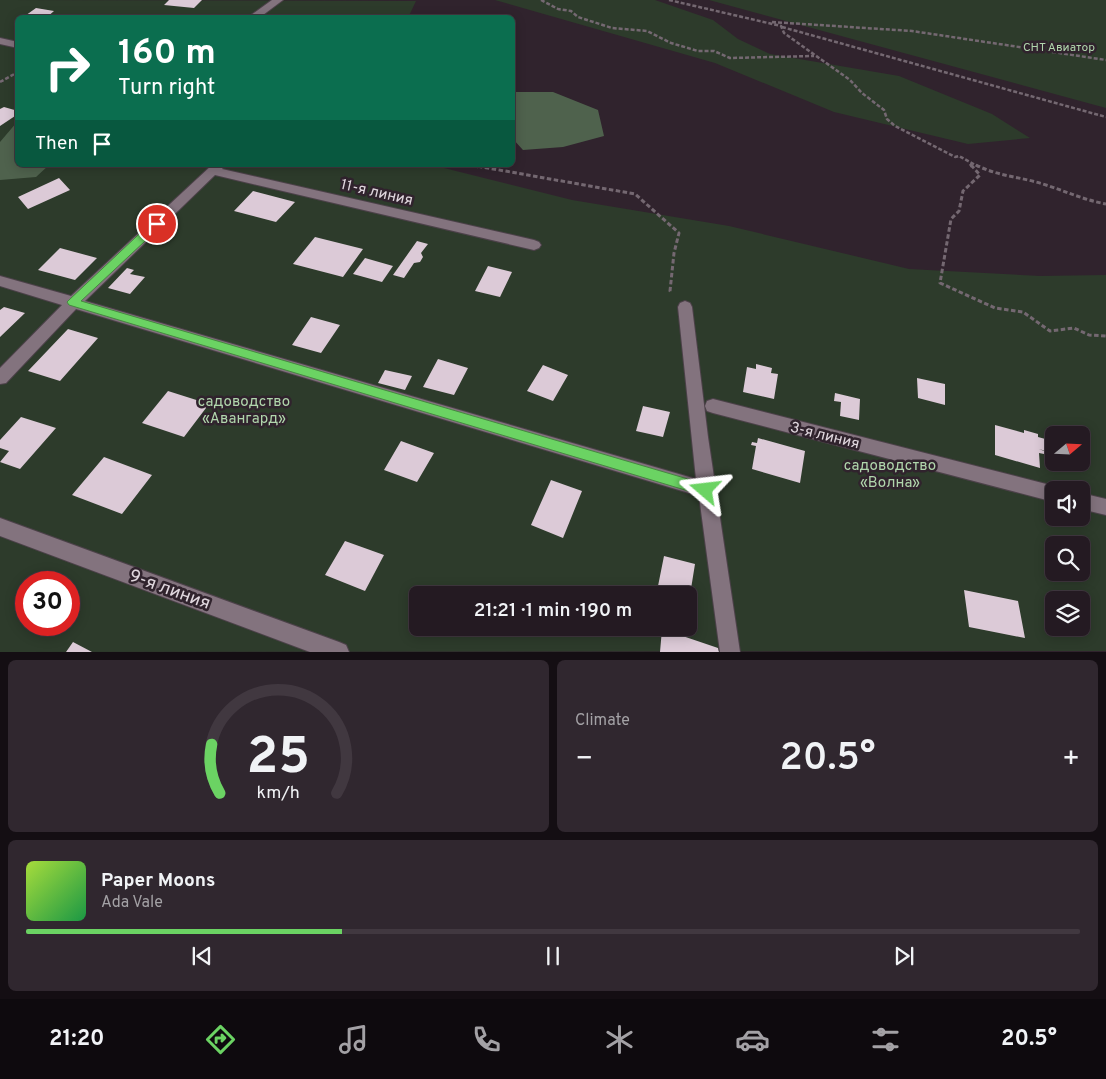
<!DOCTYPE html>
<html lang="en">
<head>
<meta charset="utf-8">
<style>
  body { margin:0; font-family:Overpass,sans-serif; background:#30272f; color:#f1f3f6; height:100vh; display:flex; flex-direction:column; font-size:19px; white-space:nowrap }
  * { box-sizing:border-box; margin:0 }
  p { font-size:16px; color:#a3a1a5 }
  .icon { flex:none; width:28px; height:28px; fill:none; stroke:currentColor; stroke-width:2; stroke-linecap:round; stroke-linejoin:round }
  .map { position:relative; height:652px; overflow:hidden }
  .sheet { display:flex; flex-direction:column; gap:8px; padding:8px; background:#140e13; flex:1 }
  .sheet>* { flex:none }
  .hud { position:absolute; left:15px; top:15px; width:500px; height:152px; border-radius:8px; box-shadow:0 2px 12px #0003,0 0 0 1px #413840; background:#0b6e4f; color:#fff; overflow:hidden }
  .needle { width:32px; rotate:71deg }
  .controls { position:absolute; left:1045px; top:426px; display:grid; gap:10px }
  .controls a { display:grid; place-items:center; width:45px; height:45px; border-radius:8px; background:#241a22; box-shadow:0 2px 12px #0003,0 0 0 1px #413840; font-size:25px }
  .speed { position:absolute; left:15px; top:571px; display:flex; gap:10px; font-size:25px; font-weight:700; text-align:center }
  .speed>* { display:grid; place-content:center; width:65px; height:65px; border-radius:50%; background:#241a22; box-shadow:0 2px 12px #0003,0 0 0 1px #413840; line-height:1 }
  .speed .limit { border:8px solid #d22; background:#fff; color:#111 }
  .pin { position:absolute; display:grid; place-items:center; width:42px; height:42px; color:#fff; margin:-21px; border:2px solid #fff; border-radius:50%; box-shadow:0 1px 5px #0007 }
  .me { position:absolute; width:55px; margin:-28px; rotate:287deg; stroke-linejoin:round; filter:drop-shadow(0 0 4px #0008) }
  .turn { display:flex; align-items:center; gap:18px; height:105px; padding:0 20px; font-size:22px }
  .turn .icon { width:65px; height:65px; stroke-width:2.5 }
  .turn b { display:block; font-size:35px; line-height:42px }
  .then { display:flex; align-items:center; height:48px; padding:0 20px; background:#0003; gap:10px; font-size:19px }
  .big { font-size:38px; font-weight:600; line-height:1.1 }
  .sheet .tile { flex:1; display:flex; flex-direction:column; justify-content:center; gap:8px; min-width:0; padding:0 18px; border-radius:8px; background:#30272f }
  .sheet .dial { align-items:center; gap:0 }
  .dial svg { height:130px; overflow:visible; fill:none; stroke:#413840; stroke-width:7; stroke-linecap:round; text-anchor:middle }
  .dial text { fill:#f1f3f6; stroke:none }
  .song { display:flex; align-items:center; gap:15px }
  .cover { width:60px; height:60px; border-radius:8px; background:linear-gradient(135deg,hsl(80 70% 55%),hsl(140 70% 35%)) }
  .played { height:5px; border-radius:2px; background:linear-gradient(90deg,#6bd363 30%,#413840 30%) }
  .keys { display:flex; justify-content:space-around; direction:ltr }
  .heat { display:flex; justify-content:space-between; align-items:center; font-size:28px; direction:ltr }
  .sheet .tiles { flex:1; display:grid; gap:8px; grid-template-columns:1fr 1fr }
  .tile:last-child { grid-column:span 2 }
  .trip { position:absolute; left:409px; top:586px; width:288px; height:50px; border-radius:8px; background:#241a22; box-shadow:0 2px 12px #0003,0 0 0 1px #413840; font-weight:600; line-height:50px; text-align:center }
  .menu { display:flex; height:80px; justify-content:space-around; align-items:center; background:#0e0a0e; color:#a3a1a5 }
  .menu .icon { width:35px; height:35px }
  .menu .on { color:#6bd363 }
  .menu b { font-size:22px; color:#f1f3f6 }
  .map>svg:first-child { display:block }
  .green { fill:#2d3b2b; fill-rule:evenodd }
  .water { fill:#4f624d }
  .building { fill:#dccad7 }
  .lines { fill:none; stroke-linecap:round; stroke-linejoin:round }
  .minor-casing { stroke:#4c4149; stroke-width:2 }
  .path-far1 { stroke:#746871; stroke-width:2.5; stroke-dasharray:4 2; stroke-linecap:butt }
  .path { stroke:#746871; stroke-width:3; stroke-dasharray:4.5 2.5; stroke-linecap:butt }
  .minor { fill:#83737e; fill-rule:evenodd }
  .route { fill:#6bd363; stroke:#468940 }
  .labels { text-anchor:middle; stroke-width:5; stroke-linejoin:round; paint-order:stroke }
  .far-park-label { font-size:12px; fill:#b0d6ac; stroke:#30232d }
  .street-label { font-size:15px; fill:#e0d7de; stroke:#30232d }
  .park-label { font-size:15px; fill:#b0d6ac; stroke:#30232d }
  .near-street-label { font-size:18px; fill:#e0d7de; stroke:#30232d }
</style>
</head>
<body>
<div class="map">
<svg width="1106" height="652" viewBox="0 0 1106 652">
  <rect width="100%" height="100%" fill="#30232d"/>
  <!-- green -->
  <path class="green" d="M 0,0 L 416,1 L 408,18 L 18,18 L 18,165 L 432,165 L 572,200 L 729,226 L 909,269 L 1040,276 L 1106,275 L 1106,651 L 0,652 ZM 1054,435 L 1081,435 L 1081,462 L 1054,462 ZM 1054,490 L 1081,490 L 1081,518 L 1054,518 ZM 1054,545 L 1081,545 L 1081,572 L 1054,572 ZM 26,582 L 69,582 L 69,625 L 26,625 ZM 418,595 L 688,595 L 688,628 L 418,628 ZM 1054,600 L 1081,600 L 1081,628 L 1054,628 Z
    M 495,0 L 655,0 L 713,20 L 738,39 L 770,54 L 899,76 L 992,114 L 1030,138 L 968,144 L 834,112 L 715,63 Z
    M 709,0 L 1106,0 L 1106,108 Z"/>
  <!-- water -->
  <path class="water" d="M 513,92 L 553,92 L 598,110 L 604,136 L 563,147 L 523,150 L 513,139 Z
    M 17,122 L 18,165 L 49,165 L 36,177 L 0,180 L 0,142 Z"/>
  <!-- building -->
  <path class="building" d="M 169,0 L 202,0 L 194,8 L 164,5 Z
    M 36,8 L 54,11 L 46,18 L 22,18 Z
    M 4,107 L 18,111 L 18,114 L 0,126 L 0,109 Z
    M 59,178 L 70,190 L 28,209 L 18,197 Z
    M 253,191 L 295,202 L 276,222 L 234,211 Z
    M 315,237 L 363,249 L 343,277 L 293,264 Z
    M 417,241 L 428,244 L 421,253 L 423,257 L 420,262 L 414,263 L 404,278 L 393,275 Z
    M 60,248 L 97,258 L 75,280 L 38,270 Z
    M 365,258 L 393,266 L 382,282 L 353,274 Z
    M 488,266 L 512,272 L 500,297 L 475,291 Z
    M 127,268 L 134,270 L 130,274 L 145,277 L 130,294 L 108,288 Z
    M 4,307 L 25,313 L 0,337 L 0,310 Z
    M 311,317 L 340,325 L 321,353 L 292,345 Z
    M 68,329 L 98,338 L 60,381 L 28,371 Z
    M 438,359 L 468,368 L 454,395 L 423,387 Z
    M 756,364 L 772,368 L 771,373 L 778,374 L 774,399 L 743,392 L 747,367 L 756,369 Z
    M 543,365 L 568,375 L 553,401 L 527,391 Z
    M 385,370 L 412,376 L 405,390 L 378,383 Z
    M 917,378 L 945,384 L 945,405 L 918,398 Z
    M 168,391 L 209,404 L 184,437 L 142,423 Z
    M 835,393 L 860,399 L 859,420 L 840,416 L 841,402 L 834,401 Z
    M 643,406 L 670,412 L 663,437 L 636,431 Z
    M 21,417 L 56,428 L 20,469 L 0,462 L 9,451 L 0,448 L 0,440 Z
    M 995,425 L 1024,433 L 1024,430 L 1038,434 L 1038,437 L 1049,440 L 1049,452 L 1039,449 L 1044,451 L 1044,454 L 1039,453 L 1040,468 L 995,455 Z
    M 758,438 L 805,451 L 800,483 L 752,469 L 756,446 L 751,445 L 752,442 L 757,443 Z
    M 401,441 L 434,453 L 417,482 L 384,470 Z
    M 104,457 L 152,475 L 122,514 L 72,495 Z
    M 551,480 L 582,491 L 563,538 L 531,525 Z
    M 345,541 L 384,555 L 365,591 L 325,575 Z
    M 664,556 L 695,564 L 690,595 L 658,586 Z
    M 964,590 L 1018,601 L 1025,638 L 969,627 Z
    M 662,629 L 718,648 L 719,652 L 660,652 Z
    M 73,642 L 92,652 L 66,652 Z"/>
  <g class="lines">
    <!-- minor casing -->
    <g class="minor-casing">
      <path id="minor" d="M 272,0 L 283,0 L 259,18 L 247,18 Z
        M 0,38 L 18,42 L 18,48 L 0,44 Z
        M 212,165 L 225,165 L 222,169 L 534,240 L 539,242 L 541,245 L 539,248 L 534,250 L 215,175 L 85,301 L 696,479 L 678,307 L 680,303 L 685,301 L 690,303 L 692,307 L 708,437 L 740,652 L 720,652 L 699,496 L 76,309 L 6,383 L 0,384 L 0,368 L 62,305 L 0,286 L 0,276 L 71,296 Z
        M 713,399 L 1054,486 L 1061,490 L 1054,490 L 1054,502 L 713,413 L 707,411 L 705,406 L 707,401 Z
        M 1081,493 L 1106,499 L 1106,515 L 1081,509 Z
        M 0,518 L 339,642 L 346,645 L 349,652 L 310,652 L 0,536 Z"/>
    </g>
    <!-- path-far1 -->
    <path class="path-far1" d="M 541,0 L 558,9 L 571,11 L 578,17 L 612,28 L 647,31 L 671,43 L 698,51 L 714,51 L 730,58 L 814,56
      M 669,0 L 781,26 L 784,33 L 850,80 L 862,93 L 884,110 L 887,119 L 895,126 L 955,157 L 959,156 L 979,167
      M 772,22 L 912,31 L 1106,60
      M 782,27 L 1106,117
      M 0,82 L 18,72
      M 970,164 L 972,167
      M 469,165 L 478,167"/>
    <!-- path -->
    <path class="path" d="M 471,165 L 635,194 L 679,233 L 674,253 L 670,291 L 672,293
      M 971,165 L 980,175 L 963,191 L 959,211 L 951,219 L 940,283 L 995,308 L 1023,312 L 1050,331 L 1074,328 L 1089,335 L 1106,336
      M 976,165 C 997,176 1021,177 1043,184 C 1065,191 1084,200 1106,204"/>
    <!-- minor -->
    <use href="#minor" class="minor"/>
  </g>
  <!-- route -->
  <path class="route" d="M 157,220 L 161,221 L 161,226 L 81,301 L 705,484 L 710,486 L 712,490 L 710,495 L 705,496 L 69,305 L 67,302 L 69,300 L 153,221 Z"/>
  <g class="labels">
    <!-- far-park labels -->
    <g class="far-park-label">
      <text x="1059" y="51">СНТ Авиатор</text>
    </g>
    <!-- street labels -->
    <g class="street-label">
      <text transform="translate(377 192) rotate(13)" y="5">11-я линия</text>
      <text transform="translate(825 435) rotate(14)" y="5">3-я линия</text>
    </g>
    <!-- park labels -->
    <g class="park-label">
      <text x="244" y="406">садоводство<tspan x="244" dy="17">«Авангард»</tspan></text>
      <text x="890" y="470">садоводство<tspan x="890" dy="17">«Волна»</tspan></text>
    </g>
    <!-- near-street labels -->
    <g class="near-street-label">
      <text transform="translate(170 589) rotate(20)" y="6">9-я линия</text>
    </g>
  </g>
</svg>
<div class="controls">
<a><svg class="needle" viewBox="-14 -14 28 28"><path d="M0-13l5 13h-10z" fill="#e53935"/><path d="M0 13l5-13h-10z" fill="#a3a1a5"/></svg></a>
<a><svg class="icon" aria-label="sound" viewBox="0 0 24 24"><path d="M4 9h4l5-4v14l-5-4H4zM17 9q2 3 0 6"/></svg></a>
<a><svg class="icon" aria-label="search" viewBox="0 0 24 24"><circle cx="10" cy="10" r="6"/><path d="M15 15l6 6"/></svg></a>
<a><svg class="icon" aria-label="layers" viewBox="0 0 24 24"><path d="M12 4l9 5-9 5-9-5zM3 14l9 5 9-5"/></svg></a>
</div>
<div class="speed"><div class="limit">30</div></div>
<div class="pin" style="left:157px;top:224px;background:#d93025"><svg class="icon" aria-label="arrive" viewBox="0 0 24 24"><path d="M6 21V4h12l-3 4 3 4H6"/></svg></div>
<svg class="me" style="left:705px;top:490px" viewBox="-20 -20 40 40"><path d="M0-17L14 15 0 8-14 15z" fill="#6bd363" stroke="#fff" stroke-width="4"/></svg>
<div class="trip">21:21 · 1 min · 190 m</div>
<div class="hud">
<div class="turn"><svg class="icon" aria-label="right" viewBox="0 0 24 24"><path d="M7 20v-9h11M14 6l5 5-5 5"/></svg><div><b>160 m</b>Turn right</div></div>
<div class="then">Then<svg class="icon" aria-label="arrive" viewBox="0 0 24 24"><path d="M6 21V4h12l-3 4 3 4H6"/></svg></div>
</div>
</div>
<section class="sheet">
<div class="tiles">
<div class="tile dial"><svg viewBox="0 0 100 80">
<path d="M14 69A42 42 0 1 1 86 69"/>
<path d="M14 69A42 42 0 0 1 9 39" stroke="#6bd363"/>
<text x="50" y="56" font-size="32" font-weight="700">25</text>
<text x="50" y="72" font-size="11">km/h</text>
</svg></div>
<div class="tile"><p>Climate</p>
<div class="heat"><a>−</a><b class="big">20.5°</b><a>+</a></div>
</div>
<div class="tile">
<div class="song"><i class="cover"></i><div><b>Paper Moons</b><p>Ada Vale</p></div></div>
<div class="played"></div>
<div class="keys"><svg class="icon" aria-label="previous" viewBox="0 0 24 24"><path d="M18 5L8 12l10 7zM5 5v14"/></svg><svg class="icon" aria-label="pause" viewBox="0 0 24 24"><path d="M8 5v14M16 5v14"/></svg><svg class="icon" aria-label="next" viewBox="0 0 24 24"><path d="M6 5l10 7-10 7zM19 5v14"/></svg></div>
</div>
</div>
</section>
<nav class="menu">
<b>21:20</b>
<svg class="icon on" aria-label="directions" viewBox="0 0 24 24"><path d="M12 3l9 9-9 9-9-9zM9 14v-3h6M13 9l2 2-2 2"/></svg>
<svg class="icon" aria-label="music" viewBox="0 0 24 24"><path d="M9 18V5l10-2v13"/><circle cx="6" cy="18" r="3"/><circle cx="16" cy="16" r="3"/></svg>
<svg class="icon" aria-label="phone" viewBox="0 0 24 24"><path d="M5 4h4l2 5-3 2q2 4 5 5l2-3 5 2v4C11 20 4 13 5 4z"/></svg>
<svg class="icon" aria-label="climate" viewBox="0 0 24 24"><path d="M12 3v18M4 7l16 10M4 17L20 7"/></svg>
<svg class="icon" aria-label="car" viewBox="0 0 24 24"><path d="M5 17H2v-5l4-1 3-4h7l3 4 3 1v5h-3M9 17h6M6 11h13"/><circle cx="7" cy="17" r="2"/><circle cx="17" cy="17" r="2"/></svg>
<svg class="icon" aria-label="filters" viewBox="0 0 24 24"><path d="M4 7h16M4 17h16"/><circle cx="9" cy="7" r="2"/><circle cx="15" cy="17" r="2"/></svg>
<b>20.5°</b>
</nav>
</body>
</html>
